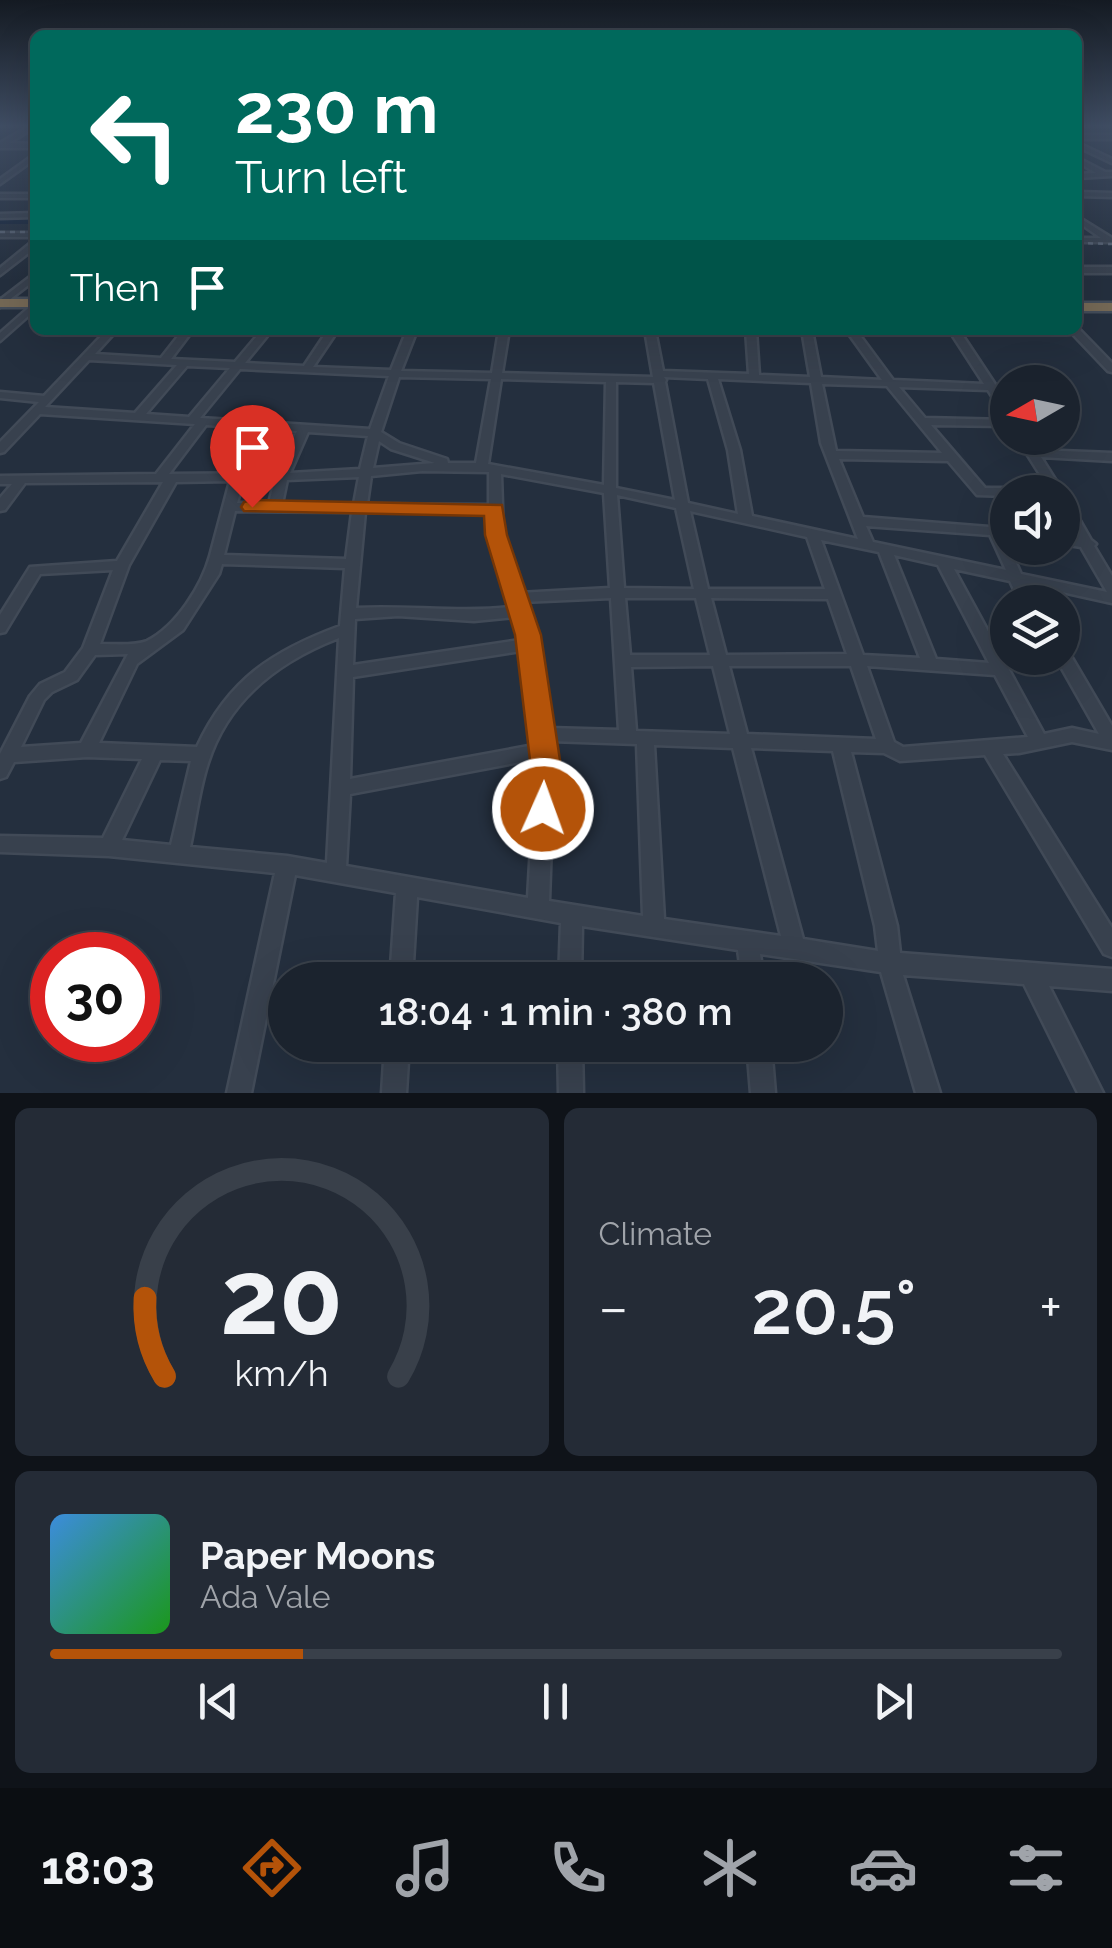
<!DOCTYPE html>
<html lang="en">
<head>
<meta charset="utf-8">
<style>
  body { margin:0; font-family:Raleway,sans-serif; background:#242b36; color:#f1f3f6; height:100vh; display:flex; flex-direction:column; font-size:38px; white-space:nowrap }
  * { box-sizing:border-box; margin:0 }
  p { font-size:32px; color:#a0a4aa }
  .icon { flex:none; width:55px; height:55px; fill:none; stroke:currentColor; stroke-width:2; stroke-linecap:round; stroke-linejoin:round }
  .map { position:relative; height:1093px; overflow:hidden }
  .sheet { display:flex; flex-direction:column; gap:15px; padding:15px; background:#0f1319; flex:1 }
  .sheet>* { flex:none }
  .banner { position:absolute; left:30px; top:30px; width:1052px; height:305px; border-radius:15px; box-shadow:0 10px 40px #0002,0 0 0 2px #39404a; background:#00695c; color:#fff; overflow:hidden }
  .needle { width:65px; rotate:261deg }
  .tools { position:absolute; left:990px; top:365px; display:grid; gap:20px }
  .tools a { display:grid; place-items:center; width:90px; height:90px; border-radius:50%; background:#1b232e; box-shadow:0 10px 40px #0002,0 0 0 2px #39404a; font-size:50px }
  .speed { position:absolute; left:30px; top:932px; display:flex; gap:20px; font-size:50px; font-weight:700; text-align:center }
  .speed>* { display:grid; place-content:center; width:130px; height:130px; border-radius:50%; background:#1b232e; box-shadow:0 10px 40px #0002,0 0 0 2px #39404a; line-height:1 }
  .speed .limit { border:15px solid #d22; background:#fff; color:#111 }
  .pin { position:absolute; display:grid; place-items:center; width:85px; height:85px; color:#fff; margin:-102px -42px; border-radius:50% 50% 50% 0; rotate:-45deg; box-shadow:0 0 10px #0007 }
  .pin .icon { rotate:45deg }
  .me { position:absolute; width:110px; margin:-55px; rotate:2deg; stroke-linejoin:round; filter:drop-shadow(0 0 8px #0008) }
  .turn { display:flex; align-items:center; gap:35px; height:210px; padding:0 40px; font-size:45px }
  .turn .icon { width:130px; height:130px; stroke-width:2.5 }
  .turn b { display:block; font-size:70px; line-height:85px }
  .then { display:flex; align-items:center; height:95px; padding:0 40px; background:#0003; gap:20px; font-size:38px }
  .big { font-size:75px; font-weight:600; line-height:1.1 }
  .sheet .widget { flex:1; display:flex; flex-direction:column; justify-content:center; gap:15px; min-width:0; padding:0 35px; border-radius:15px; background:#242b36 }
  .sheet .dial { align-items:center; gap:0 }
  .dial svg { height:260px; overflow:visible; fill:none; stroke:#39404a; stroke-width:7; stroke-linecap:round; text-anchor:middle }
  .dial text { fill:#f1f3f6; stroke:none }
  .song { display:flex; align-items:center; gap:30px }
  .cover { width:120px; height:120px; border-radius:15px; background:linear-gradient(135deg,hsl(210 70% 55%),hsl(120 70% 35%)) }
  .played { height:10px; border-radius:5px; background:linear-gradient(90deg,#b45309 25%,#39404a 25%) }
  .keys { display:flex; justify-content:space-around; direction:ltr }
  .heat { display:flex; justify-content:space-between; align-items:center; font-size:55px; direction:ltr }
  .sheet .tiles { flex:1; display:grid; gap:15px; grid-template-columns:1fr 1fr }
  .widget:last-child { grid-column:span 2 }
  .trip { position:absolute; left:268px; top:962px; width:575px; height:100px; border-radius:50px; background:#1b232e; box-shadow:0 10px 40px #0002,0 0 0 2px #39404a; font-weight:600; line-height:100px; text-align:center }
  .menu { display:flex; height:160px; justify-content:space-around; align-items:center; background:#0b0e12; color:#a0a4aa }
  .menu .icon { width:70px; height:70px }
  .menu .current { color:#b45309 }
  .menu b { font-size:45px; color:#f1f3f6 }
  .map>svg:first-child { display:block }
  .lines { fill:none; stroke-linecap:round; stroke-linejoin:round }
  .canal { stroke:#17263c; stroke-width:6 }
  .minor-casing { stroke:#414a57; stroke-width:5 }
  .highway-casing { stroke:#434c59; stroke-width:5 }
  .minor { fill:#38414e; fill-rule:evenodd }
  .highway { fill:#746855; fill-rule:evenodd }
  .rail { stroke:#5a6575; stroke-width:2.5; stroke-dasharray:5 5; stroke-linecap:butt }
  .route { fill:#b45309; stroke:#753606; stroke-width:2.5 }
</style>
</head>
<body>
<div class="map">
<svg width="1112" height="1093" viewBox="0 0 1112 1093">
  <rect width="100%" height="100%" fill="#242f3e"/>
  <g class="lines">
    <!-- canal -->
    <path class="canal" d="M 0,221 L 35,221"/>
    <!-- minor casing -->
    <g class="minor-casing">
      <path id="minor" d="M 28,127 L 35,127 L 9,143 L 35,144 L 35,148 L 0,148 L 0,143 Z
        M 1078,135 L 1112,135 L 1112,139 L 1078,139 Z
        M 1078,143 L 1112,159 L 1112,163 L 1078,147 Z
        M 35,154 L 35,159 L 0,184 L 0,179 Z
        M 1078,158 L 1105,172 L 1112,172 L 1112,176 L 1078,178 L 1078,174 L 1096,173 L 1078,162 Z
        M 1078,192 L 1112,193 L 1112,197 L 1078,196 Z
        M 0,194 L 35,194 L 35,198 L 0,198 Z
        M 35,213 L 35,217 L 0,218 L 0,214 Z
        M 1078,217 L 1112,238 L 1112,242 L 1078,242 L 1078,238 L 1101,238 L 1078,222 Z
        M 0,233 L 35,233 L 35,237 L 0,237 Z
        M 32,242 L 35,242 L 35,248 L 0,275 L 0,268 Z
        M 1078,267 L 1112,267 L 1112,273 L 1078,273 Z
        M 35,273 L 35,280 L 0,307 L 0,300 Z
        M 34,303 L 35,310 L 0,341 L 0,333 Z
        M 1078,328 L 1112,363 L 1112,372 L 1108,371 L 1069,330 L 1078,330 Z
        M 107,330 L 117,330 L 95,354 L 161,358 L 183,330 L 193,330 L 171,359 L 235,362 L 262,330 L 272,330 L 245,363 L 304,366 L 328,330 L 338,330 L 313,367 L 391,370 L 407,330 L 417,330 L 401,371 L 492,373 L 499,330 L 509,330 L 502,373 L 653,377 L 645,330 L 655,330 L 663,371 L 749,374 L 746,330 L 756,330 L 759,375 L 810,377 L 802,330 L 812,330 L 821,377 L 882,380 L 846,330 L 856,330 L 893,380 L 984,384 L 949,330 L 959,330 L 1008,404 L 1008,416 L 1004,415 L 988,390 L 899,387 L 925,418 L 1008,420 L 1008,426 L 931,425 L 985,488 L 1010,488 L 1016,492 L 1008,492 L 1008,496 L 977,495 L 948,461 L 839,459 L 863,517 L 989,527 L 994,525 L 1008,528 L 1008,536 L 1004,536 L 1021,574 L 1107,592 L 1081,547 L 1062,544 L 1062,536 L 1076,538 L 1062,513 L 1062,497 L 1067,498 L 1091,540 L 1096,544 L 1094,546 L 1112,576 L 1112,603 L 1026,584 L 1034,602 L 1020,602 L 1010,581 L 954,569 L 1044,734 L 1072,728 L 1099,734 L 1056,658 L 1062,658 L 1062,650 L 1068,651 L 1112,726 L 1112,750 L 1072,742 L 1019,753 L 1003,754 L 1112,928 L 1112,957 L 1104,954 L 985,755 L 900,761 L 884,753 L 851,752 L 897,926 L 900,953 L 1112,969 L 1112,991 L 1049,986 L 1103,1093 L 1078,1093 L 1024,984 L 903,975 L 940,1093 L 916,1093 L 881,972 L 760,954 L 764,980 L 742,980 L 738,950 L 582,926 L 581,980 L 559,980 L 561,923 L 417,897 L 412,980 L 390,980 L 396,893 L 295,875 L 251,1093 L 227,1093 L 275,873 L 109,856 L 0,852 L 0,836 L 103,838 L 142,759 L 87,757 L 14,762 L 6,777 L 0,779 L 0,754 L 30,696 L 40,684 L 65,672 L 83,648 L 113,570 L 40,574 L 5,632 L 0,633 L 0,615 L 30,567 L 117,561 L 163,482 L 25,483 L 5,510 L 0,511 L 0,498 L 12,484 L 0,484 L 0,476 L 156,474 L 195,424 L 40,414 L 4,452 L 0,453 L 0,442 L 39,402 L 0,398 L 0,392 L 44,396 ZM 89,360 L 177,365 L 135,413 L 45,407 ZM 187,366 L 230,368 L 189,417 L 146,414 ZM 240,369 L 389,376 L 370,429 L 200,418 ZM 399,377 L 491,379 L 476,463 L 448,463 L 447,459 L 399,443 L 381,432 ZM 664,377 L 708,379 L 728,450 L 738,514 L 688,503 L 665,382 L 666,380 ZM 501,379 L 606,382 L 604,485 L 488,464 ZM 718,379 L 811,383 L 821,443 L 858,539 L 752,516 L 740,450 ZM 616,382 L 654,383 L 675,500 L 616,488 ZM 822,384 L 887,386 L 942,453 L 836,451 ZM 206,425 L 297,431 L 277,473 L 169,474 ZM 308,432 L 368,436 L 360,469 L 290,473 ZM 379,441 L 391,449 L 435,463 L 373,468 ZM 422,471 L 489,472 L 489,505 L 367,504 L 371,476 ZM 501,474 L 604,493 L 610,588 L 519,593 L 503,535 ZM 359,477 L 354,504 L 282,504 L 287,480 ZM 275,480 L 269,503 L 237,503 L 243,481 ZM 230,481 L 210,556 C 202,585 177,626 147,641 C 135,646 114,644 100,644 L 129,565 L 176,482 ZM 617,495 L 676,508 L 694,589 L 624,588 ZM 235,511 L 352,512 L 346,559 L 224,555 ZM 690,511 L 807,537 L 825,589 L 708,589 ZM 365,512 L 489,513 L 489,535 L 510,607 C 458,613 407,605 356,608 ZM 866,526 L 990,535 L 1006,570 L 873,542 ZM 821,540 L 879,552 L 920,658 L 863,655 ZM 894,555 L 938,565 L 989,663 L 936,659 ZM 222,564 L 345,568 L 340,626 C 272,651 228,680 197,747 L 99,743 L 137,664 L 183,630 L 219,574 ZM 611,598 L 619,730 L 549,728 L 534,627 L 522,602 ZM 625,598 L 696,598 L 710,655 L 630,655 ZM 711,598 L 828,599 L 847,654 L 726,655 ZM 398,616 L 474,621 L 514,617 L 520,640 L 353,665 L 355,619 ZM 339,638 L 327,863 L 287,856 L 190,847 C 196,819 199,790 208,763 C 228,700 279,661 339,638 ZM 521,651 L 534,745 L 350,779 L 353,677 ZM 128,654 L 81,743 L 21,747 L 44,700 L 52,692 L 77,680 L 95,655 ZM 713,666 L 730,734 L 636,731 L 631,667 ZM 729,666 L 851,666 L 876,739 L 747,734 ZM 867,666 L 995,675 L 1028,737 L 903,747 L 894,742 ZM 551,741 L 637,744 L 643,916 L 549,901 L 554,760 ZM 654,745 L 733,748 L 781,936 L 664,919 ZM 751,748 L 833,751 L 875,926 L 878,951 L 803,939 ZM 536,759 L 528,898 L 346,866 L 350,794 ZM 160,760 L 191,761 L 171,845 L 122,840 Z
        M 1017,438 L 1028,438 L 1036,450 L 1112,453 L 1112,461 L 1041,457 L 1063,492 L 1051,492 Z
        M 385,1045 L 409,1045 L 406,1093 L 382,1093 Z
        M 558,1045 L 582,1045 L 583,1093 L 559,1093 Z
        M 747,1045 L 771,1045 L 775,1093 L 751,1093 Z"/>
    </g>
    <!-- highway casing -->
    <g class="highway-casing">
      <path id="highway" d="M 0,299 L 35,299 L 35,307 L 0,307 Z
        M 1078,303 L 1112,303 L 1112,311 L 1078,311 Z"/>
    </g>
    <!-- minor -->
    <use href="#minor" class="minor"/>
    <!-- highway -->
    <use href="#highway" class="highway"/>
    <!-- rail -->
    <path class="rail" d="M 0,232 L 35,232
      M 1078,243 L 1112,244"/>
  </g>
  <!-- sky -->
  <linearGradient id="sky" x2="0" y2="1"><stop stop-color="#141a22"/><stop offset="0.45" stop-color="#3f4d63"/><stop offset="1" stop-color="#3f4d63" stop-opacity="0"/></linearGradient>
  <rect width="1112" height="280" fill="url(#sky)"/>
  <!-- route -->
  <path class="route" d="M 252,500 L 502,505 L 507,535 L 541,635 L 560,760 L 559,809 L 554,819 L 543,822 L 532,819 L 527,809 L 530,760 L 515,635 L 485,535 L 484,516 L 244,511 L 241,507 L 244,502 Z"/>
</svg>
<div class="tools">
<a><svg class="needle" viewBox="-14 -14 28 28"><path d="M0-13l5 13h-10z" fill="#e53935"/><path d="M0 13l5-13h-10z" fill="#a0a4aa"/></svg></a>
<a><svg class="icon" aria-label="sound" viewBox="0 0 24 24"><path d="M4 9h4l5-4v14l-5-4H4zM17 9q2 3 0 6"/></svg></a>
<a><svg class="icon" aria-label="layers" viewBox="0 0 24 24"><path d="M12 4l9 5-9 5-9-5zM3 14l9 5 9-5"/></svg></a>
</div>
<div class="speed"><div class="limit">30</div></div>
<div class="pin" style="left:252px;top:507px;background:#d93025"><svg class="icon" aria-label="arrive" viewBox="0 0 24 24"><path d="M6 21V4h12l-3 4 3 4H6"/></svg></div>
<svg class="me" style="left:543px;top:809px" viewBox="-20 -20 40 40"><circle r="17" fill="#b45309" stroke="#fff" stroke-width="3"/><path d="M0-11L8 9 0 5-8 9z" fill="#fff"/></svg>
<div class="trip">18:04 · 1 min · 380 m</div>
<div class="banner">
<div class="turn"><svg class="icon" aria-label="left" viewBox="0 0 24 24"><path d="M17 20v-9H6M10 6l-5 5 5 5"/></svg><div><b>230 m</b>Turn left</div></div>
<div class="then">Then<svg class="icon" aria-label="arrive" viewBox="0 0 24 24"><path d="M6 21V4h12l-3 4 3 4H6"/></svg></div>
</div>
</div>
<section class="sheet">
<div class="tiles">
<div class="widget dial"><svg viewBox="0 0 100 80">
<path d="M14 69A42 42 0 1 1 86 69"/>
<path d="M14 69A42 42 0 0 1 8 45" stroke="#b45309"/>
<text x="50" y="56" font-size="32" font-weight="700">20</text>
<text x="50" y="72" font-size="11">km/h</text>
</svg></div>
<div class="widget"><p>Climate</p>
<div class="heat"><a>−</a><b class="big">20.5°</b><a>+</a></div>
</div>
<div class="widget">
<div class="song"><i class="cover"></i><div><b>Paper Moons</b><p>Ada Vale</p></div></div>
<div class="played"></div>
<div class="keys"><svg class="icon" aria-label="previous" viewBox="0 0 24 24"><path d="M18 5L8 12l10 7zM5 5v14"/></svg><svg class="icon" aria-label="pause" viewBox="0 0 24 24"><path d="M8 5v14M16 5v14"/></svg><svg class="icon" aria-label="next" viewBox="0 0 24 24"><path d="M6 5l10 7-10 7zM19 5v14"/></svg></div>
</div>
</div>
</section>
<nav class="menu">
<b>18:03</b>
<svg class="icon current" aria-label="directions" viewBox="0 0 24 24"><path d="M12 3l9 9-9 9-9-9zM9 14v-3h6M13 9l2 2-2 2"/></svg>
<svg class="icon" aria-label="music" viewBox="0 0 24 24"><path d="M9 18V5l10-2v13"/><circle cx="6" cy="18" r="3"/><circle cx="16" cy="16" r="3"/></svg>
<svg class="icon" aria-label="phone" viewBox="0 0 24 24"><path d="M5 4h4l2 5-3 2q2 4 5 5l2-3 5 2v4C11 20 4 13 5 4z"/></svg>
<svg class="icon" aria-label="climate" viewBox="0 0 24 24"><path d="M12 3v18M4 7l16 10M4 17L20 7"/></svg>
<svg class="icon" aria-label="car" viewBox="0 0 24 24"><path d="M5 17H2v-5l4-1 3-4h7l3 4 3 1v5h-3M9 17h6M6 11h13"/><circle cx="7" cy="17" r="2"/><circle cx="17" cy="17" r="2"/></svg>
<svg class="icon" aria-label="filters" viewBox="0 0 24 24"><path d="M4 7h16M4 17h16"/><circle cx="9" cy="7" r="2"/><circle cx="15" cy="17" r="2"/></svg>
</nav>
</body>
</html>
